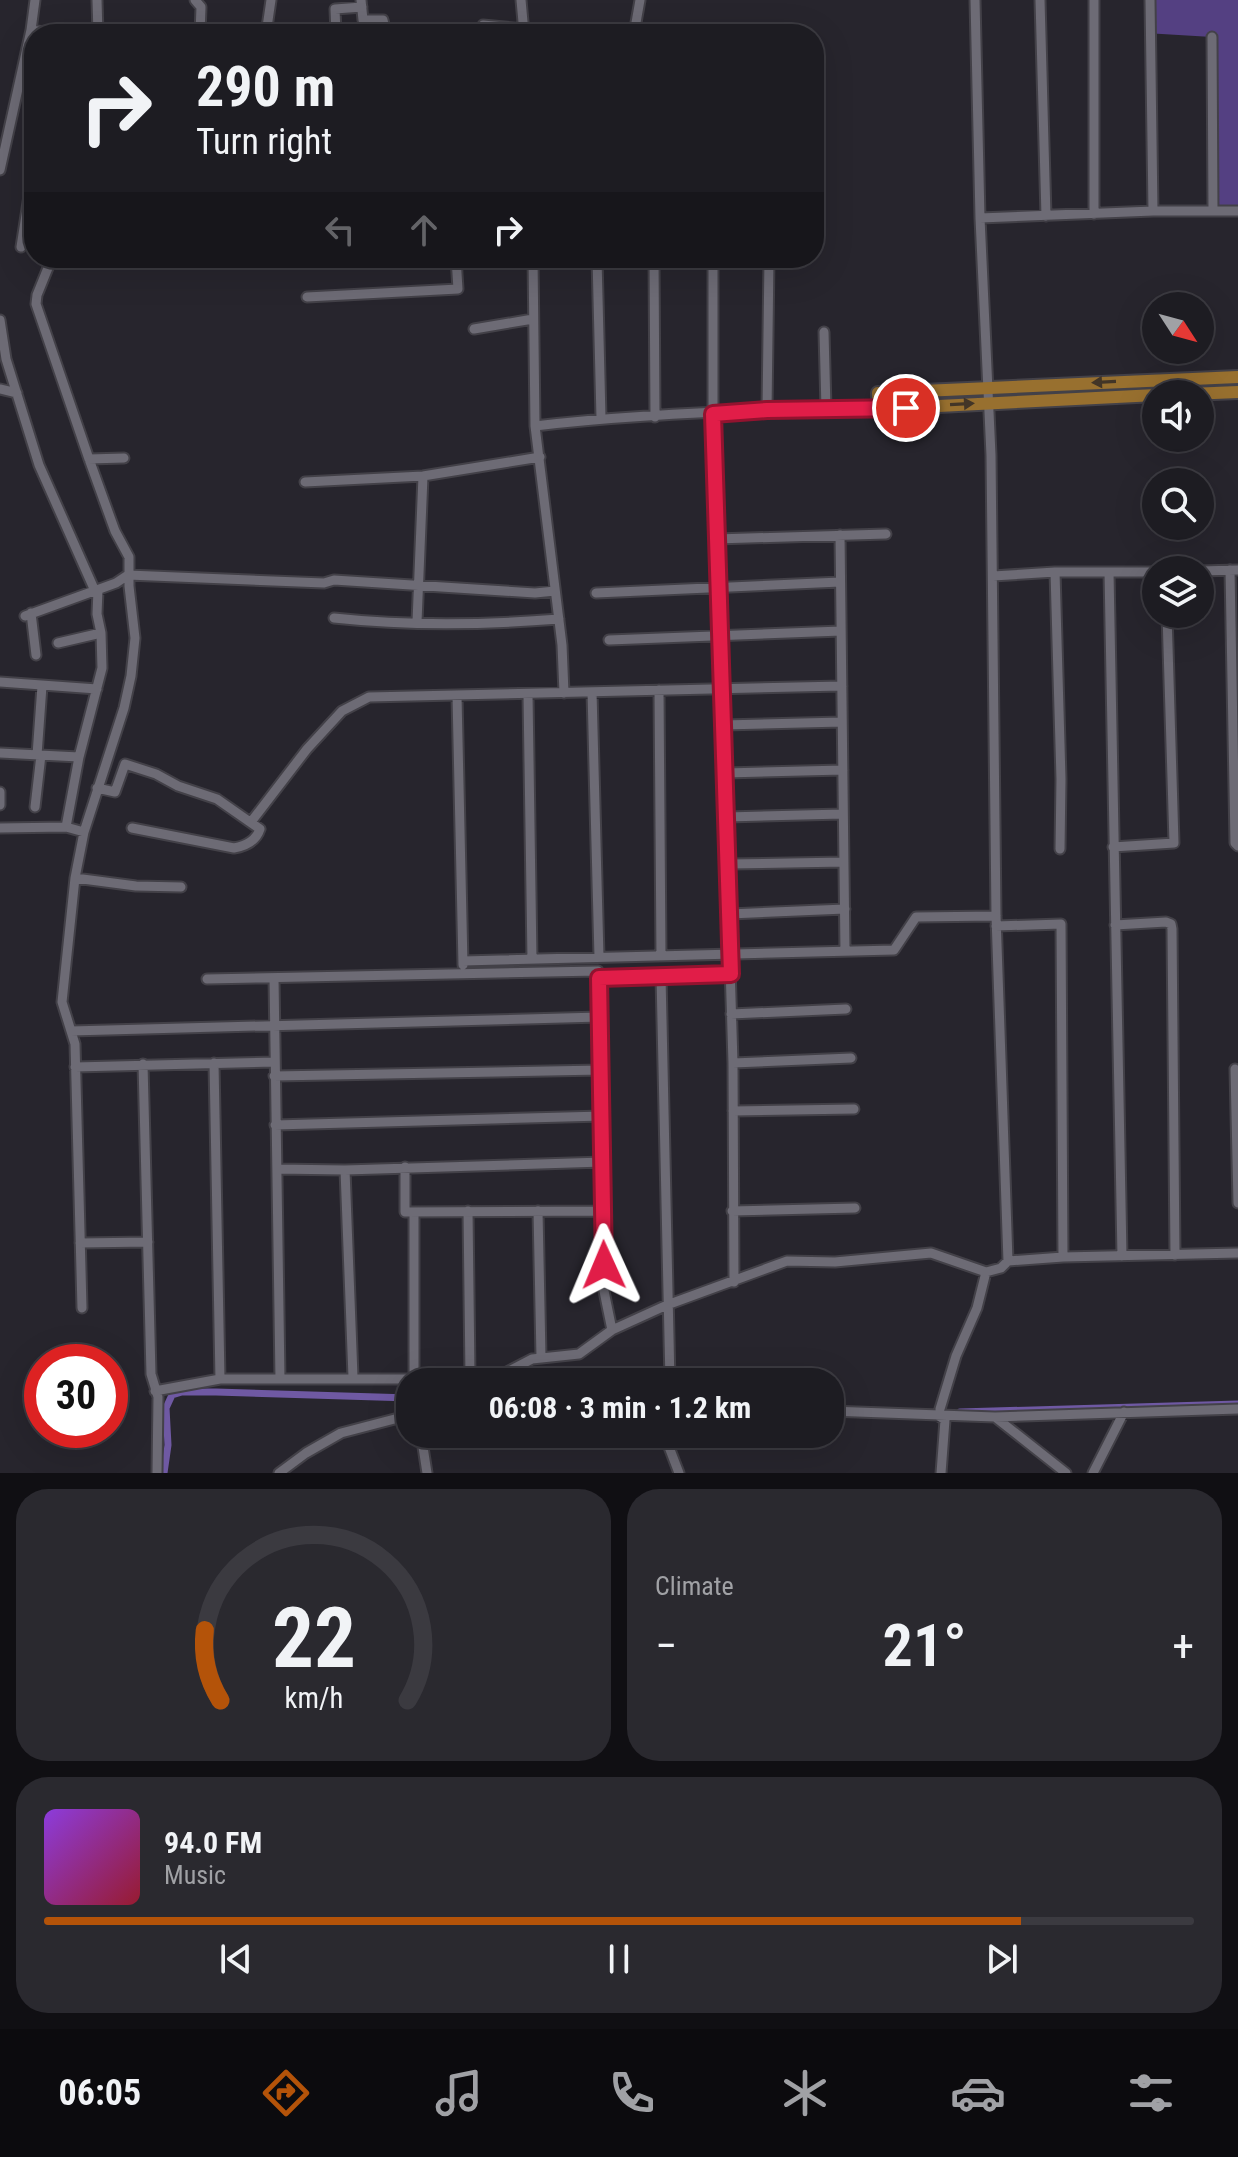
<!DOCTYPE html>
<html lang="en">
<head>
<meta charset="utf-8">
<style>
  body { margin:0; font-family:"Roboto Condensed",sans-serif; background:#2a292f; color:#f1f3f6; height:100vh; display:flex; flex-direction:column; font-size:30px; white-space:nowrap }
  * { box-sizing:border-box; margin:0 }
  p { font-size:26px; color:#a0a1a5 }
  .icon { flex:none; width:44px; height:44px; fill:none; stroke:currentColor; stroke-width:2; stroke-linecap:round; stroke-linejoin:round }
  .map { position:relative; height:1473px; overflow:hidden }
  .panel { display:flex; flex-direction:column; gap:16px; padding:16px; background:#100f13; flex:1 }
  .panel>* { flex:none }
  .hud { position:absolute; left:24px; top:24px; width:800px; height:244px; border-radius:32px; box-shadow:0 8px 32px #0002,0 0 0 2px #3b3a40; background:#1d1c22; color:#f1f3f6; overflow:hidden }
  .needle { width:52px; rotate:126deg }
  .controls { position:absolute; left:1142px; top:292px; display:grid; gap:16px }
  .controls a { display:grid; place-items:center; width:72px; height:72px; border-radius:50%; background:#1d1c22; box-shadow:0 8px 32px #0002,0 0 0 2px #3b3a40; font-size:40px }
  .speed { position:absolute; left:24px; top:1344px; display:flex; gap:16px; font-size:40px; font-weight:700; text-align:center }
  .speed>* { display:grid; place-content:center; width:104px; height:104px; border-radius:50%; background:#1d1c22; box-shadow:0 8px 32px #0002,0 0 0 2px #3b3a40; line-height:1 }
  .speed .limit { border:12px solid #d22; background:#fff; color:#111 }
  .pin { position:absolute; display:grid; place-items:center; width:68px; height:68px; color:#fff; margin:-34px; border:4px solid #fff; border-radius:50%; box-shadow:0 2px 8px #0007 }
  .me { position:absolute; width:88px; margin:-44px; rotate:359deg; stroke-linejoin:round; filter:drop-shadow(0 0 6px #0008) }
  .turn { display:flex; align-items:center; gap:28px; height:168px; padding:0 40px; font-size:36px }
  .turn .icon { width:104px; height:104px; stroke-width:2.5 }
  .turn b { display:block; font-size:56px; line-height:68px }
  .lanes { display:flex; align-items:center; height:76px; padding:0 40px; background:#0003; justify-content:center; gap:40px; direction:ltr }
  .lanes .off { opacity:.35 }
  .big { font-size:60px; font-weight:700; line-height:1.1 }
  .panel .tile { flex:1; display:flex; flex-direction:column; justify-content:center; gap:12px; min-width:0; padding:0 28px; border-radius:32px; background:#2a292f }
  .panel .dial { align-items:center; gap:0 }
  .dial svg { height:208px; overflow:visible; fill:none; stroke:#3b3a40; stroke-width:7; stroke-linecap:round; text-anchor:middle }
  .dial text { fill:#f1f3f6; stroke:none }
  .song { display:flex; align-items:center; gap:24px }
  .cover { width:96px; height:96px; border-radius:12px; background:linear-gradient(135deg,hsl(270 70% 55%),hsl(350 70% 35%)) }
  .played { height:8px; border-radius:4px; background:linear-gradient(90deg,#b45309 85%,#3b3a40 85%) }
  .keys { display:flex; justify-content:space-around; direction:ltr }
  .heat { display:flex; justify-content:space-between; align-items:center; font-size:44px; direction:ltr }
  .panel .tiles { flex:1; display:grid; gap:16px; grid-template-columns:1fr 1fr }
  .tile:last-child { grid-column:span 2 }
  .trip { position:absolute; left:396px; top:1368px; width:448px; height:80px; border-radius:32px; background:#1d1c22; box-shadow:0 8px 32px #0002,0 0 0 2px #3b3a40; font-weight:700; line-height:80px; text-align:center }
  .menu { display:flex; height:128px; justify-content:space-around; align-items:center; background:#0c0b0e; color:#a0a1a5 }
  .menu .icon { width:56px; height:56px }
  .menu .on { color:#b45309 }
  .menu b { font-size:36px; color:#f1f3f6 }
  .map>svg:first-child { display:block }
  .green { fill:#544082 }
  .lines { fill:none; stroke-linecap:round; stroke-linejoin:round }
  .canal { stroke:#6f59a3; stroke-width:7 }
  .minor-casing { stroke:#434148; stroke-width:13 }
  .major-casing { stroke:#434148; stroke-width:16 }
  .minor { stroke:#6d6b75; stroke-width:9 }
  .major { stroke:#98702f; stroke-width:12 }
  .oneway { fill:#423527 }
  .route-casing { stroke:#92132f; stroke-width:20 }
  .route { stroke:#e11d48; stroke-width:14 }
</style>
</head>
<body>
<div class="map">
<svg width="1238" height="1473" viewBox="0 0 1238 1473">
  <rect width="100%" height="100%" fill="#27252d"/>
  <!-- green -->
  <path class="green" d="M 1144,0 L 1238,0 L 1238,211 L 1213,211 L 1212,37 L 1145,33 Z"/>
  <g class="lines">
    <!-- canal -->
    <path class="canal" d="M 960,1412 L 1238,1404
      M 164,1473 L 168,1445 L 166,1408 L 172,1395 L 182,1392 L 216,1392 L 410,1398"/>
    <!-- minor casing -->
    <g class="minor-casing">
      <path id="minor" d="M 97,0 L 98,34
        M 195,0 L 201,7 L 200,34
        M 361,0 L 363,20 L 383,20 L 386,34
        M 521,0 L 524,33
        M 975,0 L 980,218 L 991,455 L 996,916 L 1008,1261
        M 1040,0 L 1046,216
        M 1094,0 L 1094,214
        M 1150,0 L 1153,211
        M 483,25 L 524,29
        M 31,30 L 55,34
        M 266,34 L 271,0
        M 336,34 L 335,9 L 362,7
        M 634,34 L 640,0
        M 1212,37 L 1213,211
        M 0,170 L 31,30 L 35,0
        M 980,218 L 1153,211 L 1238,211
        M 21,247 L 34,164
        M 52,258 L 37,295 L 36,304 L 89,459 L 115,531 L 129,557 L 129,586 L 135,638 L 131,676 L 124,708 L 84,832 L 75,878 L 62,1002 L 75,1044 L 82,1308
        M 533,258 L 535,426 L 562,645 L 564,693
        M 597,258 L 601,418
        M 654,258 L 655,417
        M 713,258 L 713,414 L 733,1063 L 734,1282
        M 307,297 L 458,289 L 456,258
        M 0,320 L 6,359 L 39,465 L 95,591
        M 474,329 L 533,319
        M 824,332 L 826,409
        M 0,389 L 17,393
        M 767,410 L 769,258
        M 535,426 C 648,413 764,409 879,409
        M 89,459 L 124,458
        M 305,482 L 423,476 L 540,457
        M 840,535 L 845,951
        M 716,539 L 886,534
        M 1230,570 L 1235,843 L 1238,846
        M 1200,571 L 1238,570
        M 1055,572 L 1061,779 L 1060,849
        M 1109,572 L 1122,1256
        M 993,576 L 1055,572 L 1156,572
        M 596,593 L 840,582
        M 31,613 L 36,655
        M 25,616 L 116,583 L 128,575 L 324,583 L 334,580 L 535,593 L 555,591
        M 334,618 C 408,626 484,625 559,619
        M 417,622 L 423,476
        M 609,640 L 841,631
        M 58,643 L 101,633
        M 0,682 L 97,689
        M 659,690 L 661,956
        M 592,692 L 599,957
        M 528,695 L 532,959
        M 457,696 L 463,965
        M 723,725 L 842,722
        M 0,753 L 79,757
        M 37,755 L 42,686
        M 725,773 L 843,770
        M 97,788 L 115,792 L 125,764 L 156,774 L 178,786 L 217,799 L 260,829 C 256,841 246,846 234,848 L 132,828
        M 0,792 L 0,805
        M 35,807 L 41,755
        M 727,817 L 843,814
        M 251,822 L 307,749 L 342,711 L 369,697 L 842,686
        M 66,827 L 79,757 L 102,668 L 101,633 L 97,614 L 98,590
        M 0,828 L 66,827 L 84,832
        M 1113,847 L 1174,843 L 1167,614
        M 728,864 L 844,862
        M 75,878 L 136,886 L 181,887
        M 730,914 L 845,909
        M 1115,925 L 1166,922 L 1171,924 L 1172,929 L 1175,1255
        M 996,926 L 1061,924 L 1063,1257
        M 463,961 L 894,950 L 916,917 L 996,916
        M 661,976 L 670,1382
        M 274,978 L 280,1379
        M 599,978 L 731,974
        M 207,979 L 598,971 L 604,1291 L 612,1330
        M 731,1014 L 846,1009
        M 71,1031 L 600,1017
        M 214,1063 L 220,1379
        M 733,1063 L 851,1058
        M 143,1064 L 151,1374 L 158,1397 L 157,1473
        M 75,1067 L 274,1062
        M 1235,1069 L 1238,1203
        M 274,1076 L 601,1070
        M 733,1111 L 854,1109
        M 275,1125 L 603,1116
        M 405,1167 L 405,1212 L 603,1211
        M 277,1169 L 345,1170 L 603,1162
        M 345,1170 L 353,1377
        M 468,1211 L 470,1376
        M 538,1211 L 541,1357
        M 732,1211 L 855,1208
        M 414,1213 L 414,1379
        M 80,1243 L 148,1242
        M 155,1391 L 220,1379 L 419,1379 L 505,1373 L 532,1359 L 579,1354 L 612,1330 L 667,1305 L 787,1261 L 835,1262 L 931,1253 L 986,1272 L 1001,1268 L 1008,1261 L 1063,1257 L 1238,1253
        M 940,1409 L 956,1356 L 977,1308 L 986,1272
        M 830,1411 L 995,1417 L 1238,1409
        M 937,1415 L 945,1420 L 941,1473
        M 995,1417 L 1066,1473
        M 421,1434 L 427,1473
        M 664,1434 L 679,1473
        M 279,1473 L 306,1453 L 341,1433 L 410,1415
        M 1093,1473 L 1124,1412"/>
    </g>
    <!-- major casing -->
    <g class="major-casing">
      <path id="major" d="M 1190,394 L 1238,392
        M 1156,395 L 879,409 L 878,393 L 1238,377"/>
    </g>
    <!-- minor -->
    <use href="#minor" class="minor"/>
    <!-- major -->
    <use href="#major" class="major"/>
  </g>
  <!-- one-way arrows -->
  <defs><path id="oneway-solid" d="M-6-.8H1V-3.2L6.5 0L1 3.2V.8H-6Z" transform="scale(2)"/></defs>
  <g class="oneway">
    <use href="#oneway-solid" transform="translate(1104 382) rotate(177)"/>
    <use href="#oneway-solid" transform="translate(962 404) rotate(-3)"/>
  </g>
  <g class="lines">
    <!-- route casing -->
    <g class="route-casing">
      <path id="route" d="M 604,1265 L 599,978 L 731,974 L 713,414 L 767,410 L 906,408"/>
    </g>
    <!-- route -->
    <use href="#route" class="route"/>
  </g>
</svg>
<div class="controls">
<a><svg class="needle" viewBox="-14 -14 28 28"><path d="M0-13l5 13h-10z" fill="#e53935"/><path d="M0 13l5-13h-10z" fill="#a0a1a5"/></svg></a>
<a><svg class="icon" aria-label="sound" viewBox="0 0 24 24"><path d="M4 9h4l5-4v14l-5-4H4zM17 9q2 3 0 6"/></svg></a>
<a><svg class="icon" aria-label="search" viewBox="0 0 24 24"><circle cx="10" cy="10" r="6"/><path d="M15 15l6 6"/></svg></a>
<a><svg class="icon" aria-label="layers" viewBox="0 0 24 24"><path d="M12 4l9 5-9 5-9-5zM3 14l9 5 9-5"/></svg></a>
</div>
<div class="speed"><div class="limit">30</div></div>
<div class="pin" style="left:906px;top:408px;background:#d93025"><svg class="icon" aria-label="arrive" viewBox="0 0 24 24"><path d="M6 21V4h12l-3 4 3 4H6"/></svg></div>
<svg class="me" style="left:604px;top:1265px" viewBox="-20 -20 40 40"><path d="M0-17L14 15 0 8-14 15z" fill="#e11d48" stroke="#fff" stroke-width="4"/></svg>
<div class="trip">06:08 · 3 min · 1.2 km</div>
<div class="hud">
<div class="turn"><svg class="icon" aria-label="right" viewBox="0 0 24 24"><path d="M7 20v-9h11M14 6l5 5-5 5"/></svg><div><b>290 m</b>Turn right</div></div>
<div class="lanes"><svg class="icon off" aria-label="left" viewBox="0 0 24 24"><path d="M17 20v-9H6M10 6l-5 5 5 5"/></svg><svg class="icon off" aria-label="ahead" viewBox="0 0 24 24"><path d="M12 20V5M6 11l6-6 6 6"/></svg><svg class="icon" aria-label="right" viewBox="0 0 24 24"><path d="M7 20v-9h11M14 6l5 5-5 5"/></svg></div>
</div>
</div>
<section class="panel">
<div class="tiles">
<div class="tile dial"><svg viewBox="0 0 100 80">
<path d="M14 69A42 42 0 1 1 86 69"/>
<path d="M14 69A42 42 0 0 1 8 42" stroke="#b45309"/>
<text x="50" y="56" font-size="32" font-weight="700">22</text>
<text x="50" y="72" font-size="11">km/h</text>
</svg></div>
<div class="tile"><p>Climate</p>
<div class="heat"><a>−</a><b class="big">21°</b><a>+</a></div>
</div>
<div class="tile">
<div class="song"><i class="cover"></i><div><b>94.0 FM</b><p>Music</p></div></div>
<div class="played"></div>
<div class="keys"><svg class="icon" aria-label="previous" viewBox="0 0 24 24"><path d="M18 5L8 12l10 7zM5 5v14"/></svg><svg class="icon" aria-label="pause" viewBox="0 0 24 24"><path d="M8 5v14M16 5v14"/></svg><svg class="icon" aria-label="next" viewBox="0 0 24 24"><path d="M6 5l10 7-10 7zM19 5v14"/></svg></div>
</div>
</div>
</section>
<nav class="menu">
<b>06:05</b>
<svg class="icon on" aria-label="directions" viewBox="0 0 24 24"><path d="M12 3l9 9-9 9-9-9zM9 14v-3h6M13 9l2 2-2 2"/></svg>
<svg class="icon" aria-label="music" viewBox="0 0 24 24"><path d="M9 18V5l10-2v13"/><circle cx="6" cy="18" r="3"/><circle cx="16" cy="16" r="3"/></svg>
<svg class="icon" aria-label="phone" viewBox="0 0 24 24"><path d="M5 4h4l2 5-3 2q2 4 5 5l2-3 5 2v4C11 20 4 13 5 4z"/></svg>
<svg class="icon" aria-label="climate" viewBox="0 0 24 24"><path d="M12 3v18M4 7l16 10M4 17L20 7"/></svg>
<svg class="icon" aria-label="car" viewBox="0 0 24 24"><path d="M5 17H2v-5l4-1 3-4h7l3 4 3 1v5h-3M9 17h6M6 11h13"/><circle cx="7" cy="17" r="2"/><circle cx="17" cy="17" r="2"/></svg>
<svg class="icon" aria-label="filters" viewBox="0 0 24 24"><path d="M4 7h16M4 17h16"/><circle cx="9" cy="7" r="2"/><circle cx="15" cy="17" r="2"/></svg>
</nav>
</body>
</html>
